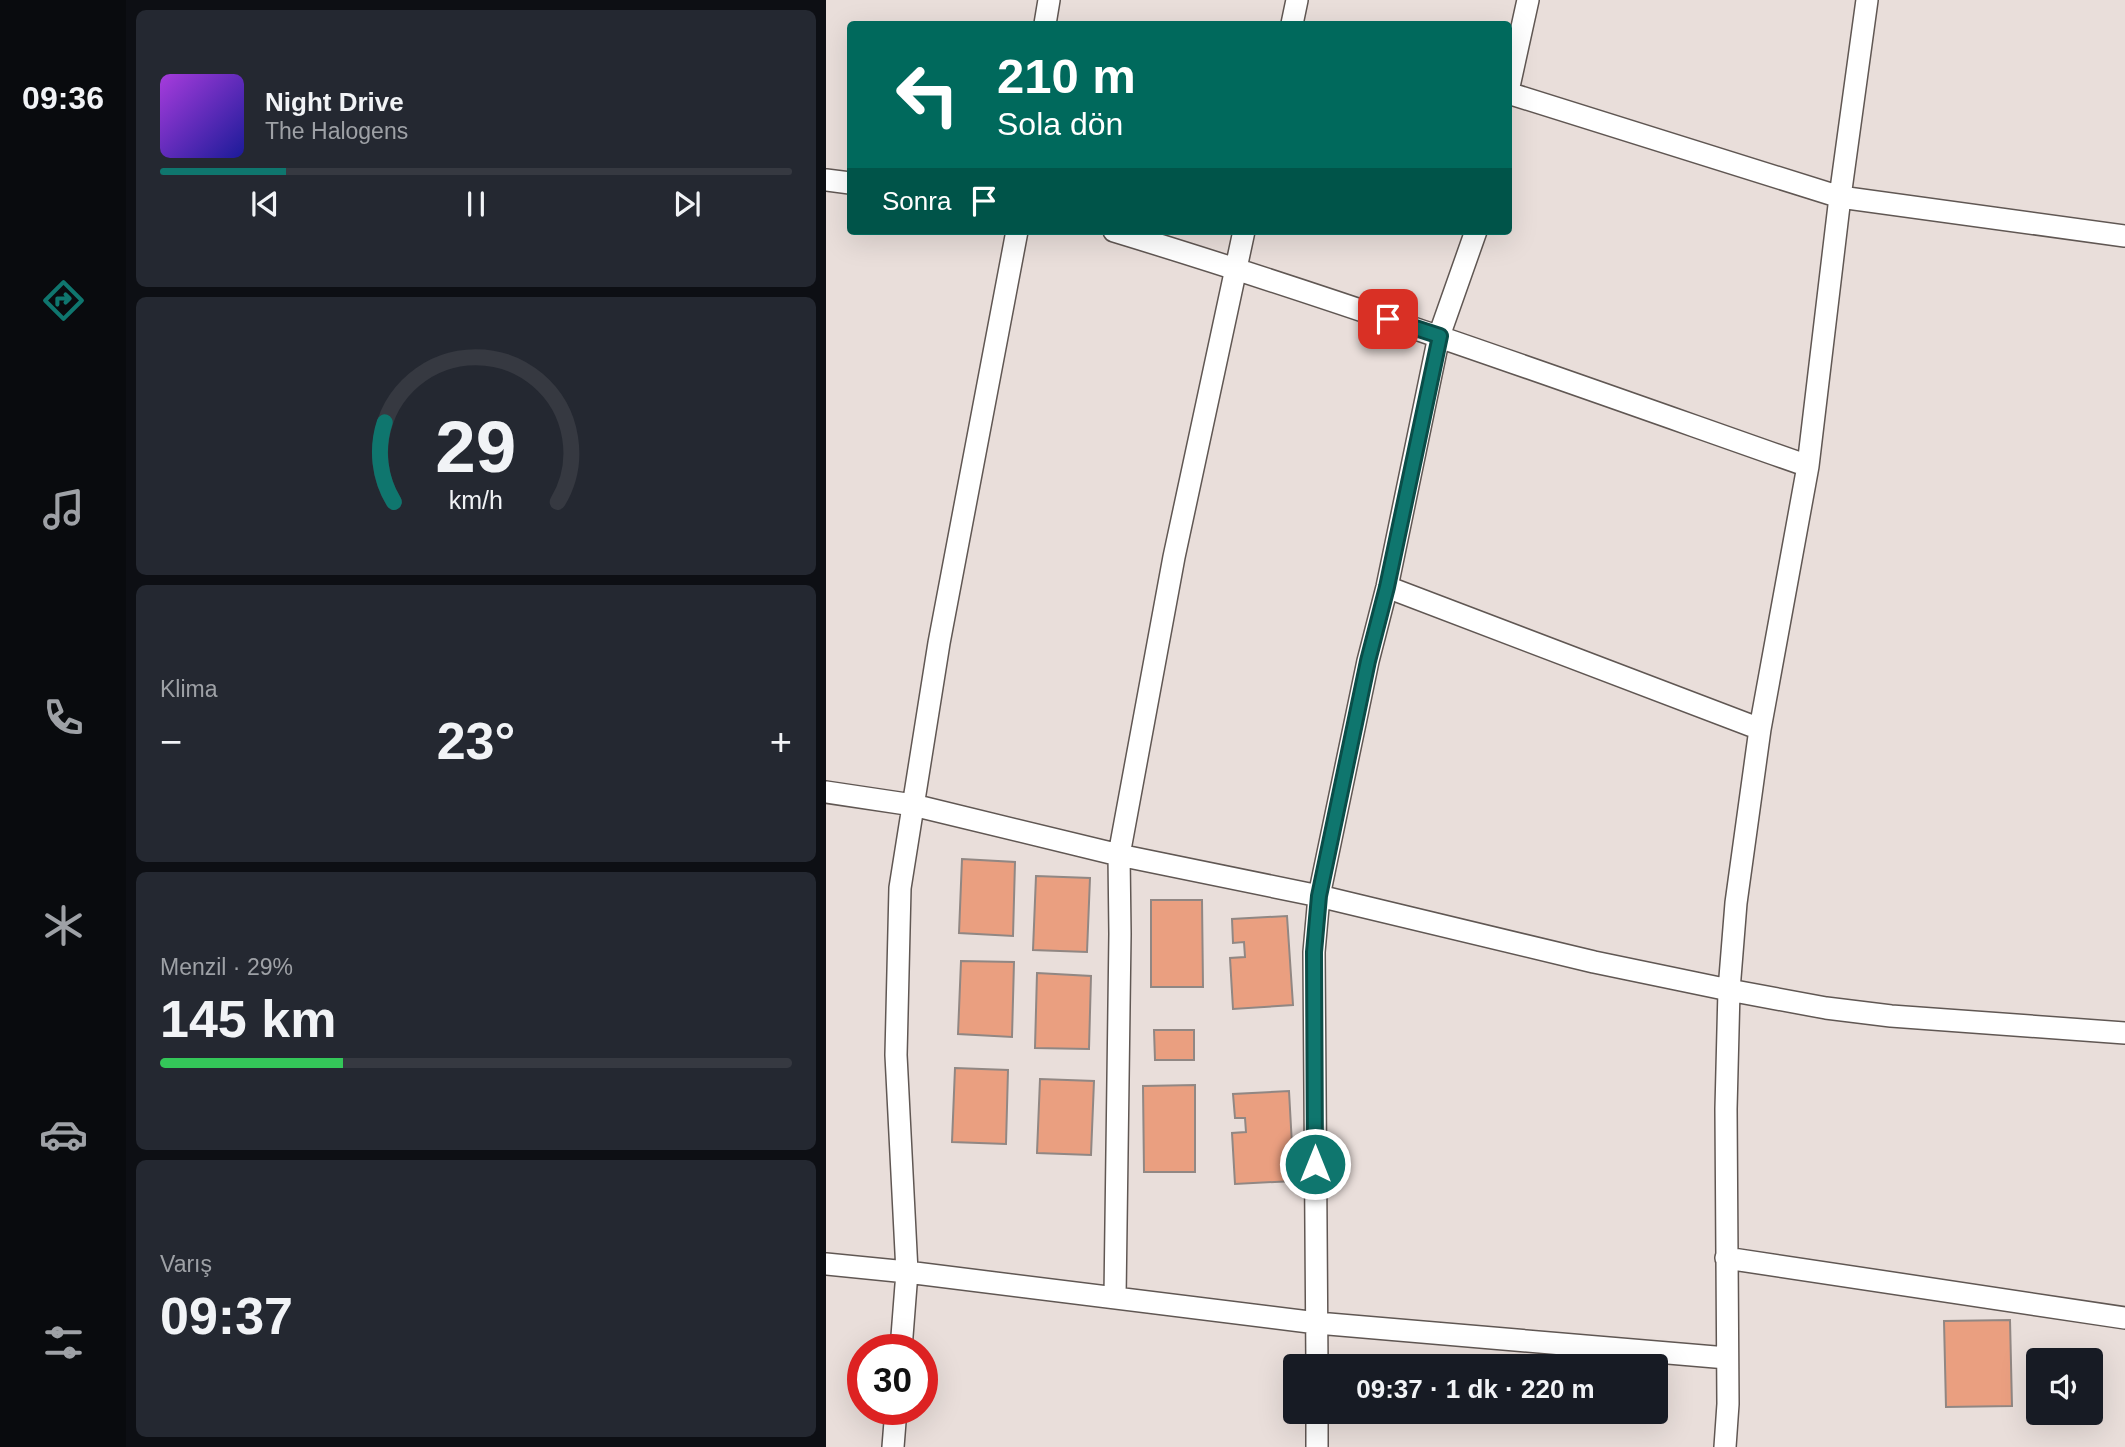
<!DOCTYPE html>
<html lang="tr">
<head>
<meta charset="utf-8">
<style>
  body { margin:0; font-family:Arial,sans-serif; background:#242831; color:#f1f3f6; height:100vh; display:flex; flex-direction:column; font-size:26px; white-space:nowrap }
  * { box-sizing:border-box; margin:0 }
  p { font-size:23px; color:#9ea1a6 }
  .icon { flex:none; width:38px; height:38px; fill:none; stroke:currentColor; stroke-width:2; stroke-linecap:round; stroke-linejoin:round }
  .map { position:relative; flex:1; overflow:hidden }
  .details { display:flex; flex-direction:column; gap:10px; padding:10px; background:#0d0f14; width:700px }
  .details>* { flex:none }
  .hud { position:absolute; left:21px; top:21px; width:665px; height:214px; border-radius:7px; box-shadow:0 7px 28px #0002; background:#00695c; color:#fff; overflow:hidden }
  .controls { position:absolute; left:1200px; top:1348px; display:grid; gap:14px }
  .controls a { display:grid; place-items:center; width:77px; height:77px; border-radius:7px; background:#171b24; box-shadow:0 7px 28px #0002; font-size:35px }
  .speed { position:absolute; left:21px; top:1334px; display:flex; gap:14px; font-size:35px; font-weight:700; text-align:center }
  .speed>* { display:grid; place-content:center; width:91px; height:91px; border-radius:50%; background:#171b24; box-shadow:0 7px 28px #0002; line-height:1 }
  .speed .limit { border:10px solid #d22; background:#fff; color:#111 }
  .pin { position:absolute; display:grid; place-items:center; width:60px; height:60px; color:#fff; margin:-30px; border-radius:14px; box-shadow:0 4px 10px #0006 }
  .me { position:absolute; width:77px; margin:-38px; rotate:0deg; stroke-linejoin:round; filter:drop-shadow(0 0 5px #0008) }
  .turn { display:flex; align-items:center; gap:24px; height:147px; padding:0 35px; font-size:32px }
  .turn .icon { width:91px; height:91px; stroke-width:2.5 }
  .turn b { display:block; font-size:49px; line-height:60px }
  .then { display:flex; align-items:center; height:66px; padding:0 35px; background:#0003; gap:14px; font-size:26px }
  .big { font-size:52px; font-weight:600; line-height:1.1 }
  .details .widget { flex:1; display:flex; flex-direction:column; justify-content:center; gap:10px; min-width:0; padding:0 24px; border-radius:10px; background:#242831 }
  .details .dial { align-items:center; gap:0 }
  .dial svg { height:182px; overflow:visible; fill:none; stroke:#363941; stroke-width:7; stroke-linecap:round; text-anchor:middle }
  .dial text { fill:#f1f3f6; stroke:none }
  .song { display:flex; align-items:center; gap:21px }
  .cover { width:84px; height:84px; border-radius:10px; background:linear-gradient(135deg,hsl(280 70% 55%),hsl(240 70% 35%)) }
  .played { height:7px; border-radius:4px; background:linear-gradient(90deg,#0f766e 20%,#363941 20%) }
  .keys { display:flex; justify-content:space-around; direction:ltr }
  .heat { display:flex; justify-content:space-between; align-items:center; font-size:38px; direction:ltr }
  .charge { height:10px; border-radius:5px; background:linear-gradient(90deg,#34c759 29%,#363941 0) }
  .trip { position:absolute; left:457px; top:1354px; width:385px; height:70px; border-radius:7px; background:#171b24; box-shadow:0 7px 28px #0002; font-weight:600; line-height:70px; text-align:center }
  main { display:flex; flex:1; min-height:0 }
  .menu { display:flex; flex-direction:column; width:126px; justify-content:space-around; align-items:center; background:#090b0e; color:#9ea1a6 }
  .menu .icon { width:49px; height:49px }
  .menu .on { color:#0f766e }
  .menu b { font-size:32px; color:#f1f3f6 }
  .map>svg:first-child { display:block }
  .building { fill:#ea9f80; stroke:#918783; stroke-width:2 }
  .lines { fill:none; stroke-linecap:round; stroke-linejoin:round }
  .street-casing { stroke:#605753; stroke-width:24 }
  .street { stroke:#fff; stroke-width:21 }
  .route-casing { stroke:#0a4d48; stroke-width:18 }
  .route { stroke:#0f766e; stroke-width:12 }
</style>
</head>
<body>
<main>
<nav class="menu">
<b>09:36</b>
<svg class="icon on" aria-label="directions" viewBox="0 0 24 24"><path d="M12 3l9 9-9 9-9-9zM9 14v-3h6M13 9l2 2-2 2"/></svg>
<svg class="icon" aria-label="music" viewBox="0 0 24 24"><path d="M9 18V5l10-2v13"/><circle cx="6" cy="18" r="3"/><circle cx="16" cy="16" r="3"/></svg>
<svg class="icon" aria-label="phone" viewBox="0 0 24 24"><path d="M5 4h4l2 5-3 2q2 4 5 5l2-3 5 2v4C11 20 4 13 5 4z"/></svg>
<svg class="icon" aria-label="climate" viewBox="0 0 24 24"><path d="M12 3v18M4 7l16 10M4 17L20 7"/></svg>
<svg class="icon" aria-label="car" viewBox="0 0 24 24"><path d="M5 17H2v-5l4-1 3-4h7l3 4 3 1v5h-3M9 17h6M6 11h13"/><circle cx="7" cy="17" r="2"/><circle cx="17" cy="17" r="2"/></svg>
<svg class="icon" aria-label="filters" viewBox="0 0 24 24"><path d="M4 7h16M4 17h16"/><circle cx="9" cy="7" r="2"/><circle cx="15" cy="17" r="2"/></svg>
</nav>
<section class="details">
<div class="widget">
<div class="song"><i class="cover"></i><div><b>Night Drive</b><p>The Halogens</p></div></div>
<div class="played"></div>
<div class="keys"><svg class="icon" aria-label="previous" viewBox="0 0 24 24"><path d="M18 5L8 12l10 7zM5 5v14"/></svg><svg class="icon" aria-label="pause" viewBox="0 0 24 24"><path d="M8 5v14M16 5v14"/></svg><svg class="icon" aria-label="next" viewBox="0 0 24 24"><path d="M6 5l10 7-10 7zM19 5v14"/></svg></div>
</div>
<div class="widget dial"><svg viewBox="0 0 100 80">
<path d="M14 69A42 42 0 1 1 86 69"/>
<path d="M14 69A42 42 0 0 1 10 34" stroke="#0f766e"/>
<text x="50" y="56" font-size="32" font-weight="700">29</text>
<text x="50" y="72" font-size="11">km/h</text>
</svg></div>
<div class="widget"><p>Klima</p>
<div class="heat"><a>−</a><b class="big">23°</b><a>+</a></div>
</div>
<div class="widget"><p>Menzil · 29%</p><b class="big">145 km</b><div class="charge"></div></div>
<div class="widget"><p>Varış</p><b class="big">09:37</b></div>
</section>
<div class="map">
<svg width="1299" height="1447" viewBox="0 0 1299 1447">
  <rect width="100%" height="100%" fill="#e9deda"/>
  <!-- building -->
  <path class="building" d="M 136,859 L 189,862 L 187,936 L 133,933 Z
    M 210,876 L 264,878 L 261,952 L 207,950 Z
    M 325,900 L 376,900 L 377,987 L 325,987 Z
    M 461,916 L 467,1005 L 407,1009 L 404,958 L 419,957 L 418,942 L 407,943 L 406,919 Z
    M 135,961 L 188,962 L 186,1037 L 132,1034 Z
    M 211,973 L 265,976 L 263,1049 L 209,1048 Z
    M 328,1030 L 368,1030 L 368,1060 L 329,1060 Z
    M 129,1068 L 182,1070 L 180,1144 L 126,1142 Z
    M 214,1079 L 268,1081 L 265,1155 L 211,1153 Z
    M 369,1085 L 369,1172 L 318,1172 L 317,1086 Z
    M 463,1091 L 468,1181 L 409,1184 L 406,1133 L 420,1132 L 419,1118 L 409,1118 L 407,1094 Z
    M 1184,1320 L 1186,1406 L 1120,1407 L 1118,1321 Z"/>
  <g class="lines">
    <!-- street casing -->
    <g class="street-casing">
      <path id="street" d="M 219,24 L 223,0
        M 466,24 L 471,0
        M 682,91 L 702,0
        M 682,93 L 1014,197 L 1299,236
        M 0,180 L 24,183
        M 288,231 C 522,302 751,385 982,466
        M 561,587 L 934,729
        M 0,792 L 87,805 L 293,855 L 493,896 L 768,962 L 903,990 L 1000,1008 L 1065,1016 L 1299,1033
        M 900,1258 L 1299,1318
        M 0,1264 L 81,1272 L 491,1323 L 901,1358
        M 289,1297 L 294,934 L 293,855 L 348,557 L 418,231
        M 75,1349 L 81,1272 L 70,1055 L 74,888 L 113,643 L 191,231
        M 491,1367 L 488,952 L 493,896 L 542,661 L 561,587 L 613,336 L 650,231
        M 67,1447 L 70,1409
        M 491,1447 L 491,1412
        M 899,1447 L 902,1404 L 900,1109 L 903,990 L 910,903 L 934,729 L 982,466 L 1014,197 L 1041,0"/>
    </g>
    <!-- street -->
    <use href="#street" class="street"/>
  </g>
  <g class="lines">
    <!-- route casing -->
    <g class="route-casing">
      <path id="route" d="M 489,1164 L 488,952 L 493,896 L 542,661 L 561,587 L 614,336 L 562,319"/>
    </g>
    <!-- route -->
    <use href="#route" class="route"/>
  </g>
</svg>
<div class="controls">
<a><svg class="icon" aria-label="sound" viewBox="0 0 24 24"><path d="M4 9h4l5-4v14l-5-4H4zM17 9q2 3 0 6"/></svg></a>
</div>
<div class="speed"><div class="limit">30</div></div>
<div class="pin" style="left:562px;top:319px;background:#d93025"><svg class="icon" aria-label="arrive" viewBox="0 0 24 24"><path d="M6 21V4h12l-3 4 3 4H6"/></svg></div>
<svg class="me" style="left:489px;top:1164px" viewBox="-20 -20 40 40"><circle r="17" fill="#0f766e" stroke="#fff" stroke-width="3"/><path d="M0-11L8 9 0 5-8 9z" fill="#fff"/></svg>
<div class="trip">09:37 · 1 dk · 220 m</div>
<div class="hud">
<div class="turn"><svg class="icon" aria-label="left" viewBox="0 0 24 24"><path d="M17 20v-9H6M10 6l-5 5 5 5"/></svg><div><b>210 m</b>Sola dön</div></div>
<div class="then">Sonra<svg class="icon" aria-label="arrive" viewBox="0 0 24 24"><path d="M6 21V4h12l-3 4 3 4H6"/></svg></div>
</div>
</div>
</main>
</body>
</html>
